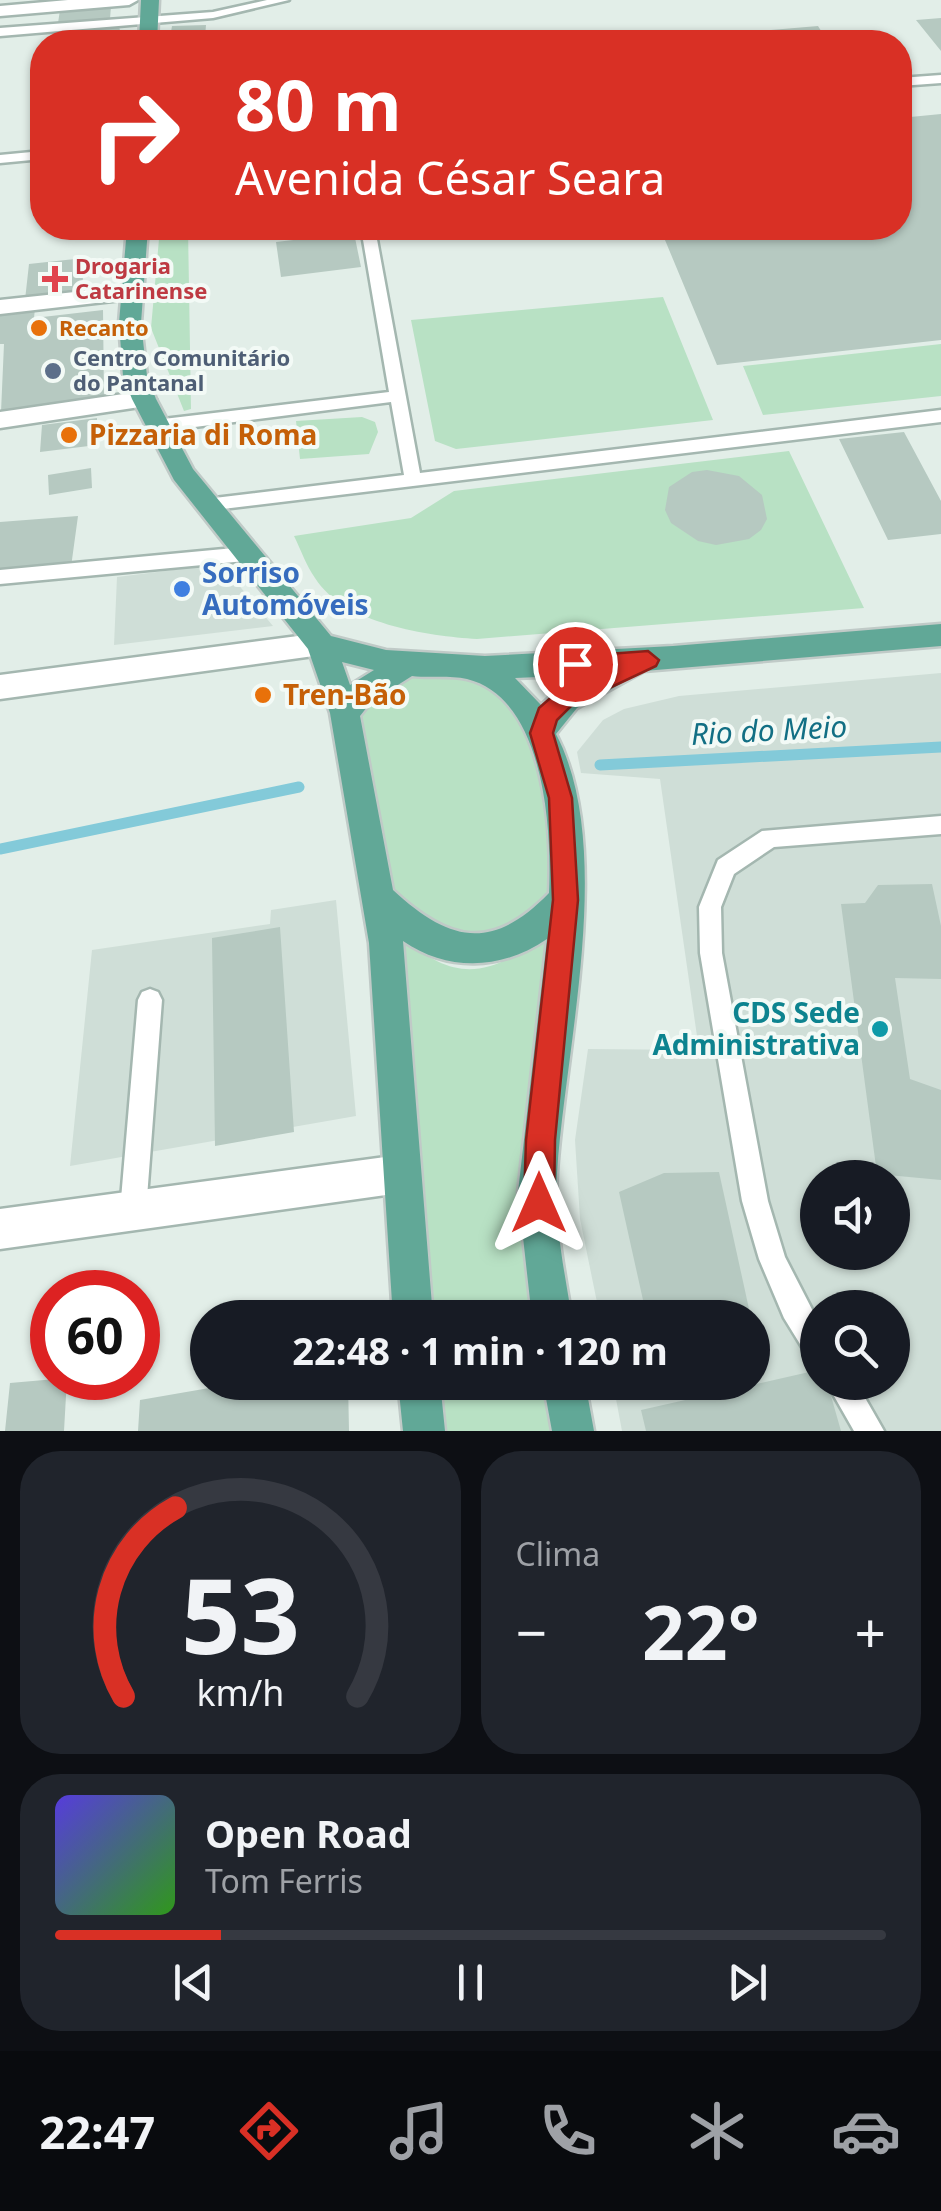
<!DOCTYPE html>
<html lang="pt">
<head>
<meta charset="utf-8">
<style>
  body { margin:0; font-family:"Noto Sans",sans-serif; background:#20242c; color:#f1f3f6; height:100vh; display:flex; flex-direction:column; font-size:38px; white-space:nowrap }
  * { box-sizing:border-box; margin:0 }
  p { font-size:32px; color:#9ea1a6 }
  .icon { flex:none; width:55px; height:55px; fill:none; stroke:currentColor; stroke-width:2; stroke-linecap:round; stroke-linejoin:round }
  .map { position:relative; height:1431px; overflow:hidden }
  .panel { display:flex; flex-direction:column; gap:20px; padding:20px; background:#0d0f14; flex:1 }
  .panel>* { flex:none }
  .banner { position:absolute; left:30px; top:30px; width:882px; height:210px; border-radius:40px; box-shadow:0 2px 8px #0004; background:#d93025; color:#fff; overflow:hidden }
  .controls { position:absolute; left:800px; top:1160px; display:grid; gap:20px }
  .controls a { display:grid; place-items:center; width:110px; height:110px; border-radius:50%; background:#171b24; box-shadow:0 2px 8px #0004; font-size:50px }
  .speed { position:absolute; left:30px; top:1270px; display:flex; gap:20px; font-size:50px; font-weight:700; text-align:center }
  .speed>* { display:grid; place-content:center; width:130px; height:130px; border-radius:50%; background:#171b24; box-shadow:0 2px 8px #0004; line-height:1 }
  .speed .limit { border:15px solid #d22; background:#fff; color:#111 }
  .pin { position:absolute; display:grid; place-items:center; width:85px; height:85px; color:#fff; margin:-42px; border:5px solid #fff; border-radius:50%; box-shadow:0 2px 10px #0007 }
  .me { position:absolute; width:110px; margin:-55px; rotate:0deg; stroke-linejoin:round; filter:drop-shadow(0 0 8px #0008) }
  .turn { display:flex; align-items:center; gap:35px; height:210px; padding:0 40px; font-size:45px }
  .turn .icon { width:130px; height:130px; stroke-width:2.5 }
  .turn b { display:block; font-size:70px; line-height:85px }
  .big { font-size:75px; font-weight:700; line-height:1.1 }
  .panel .tile { flex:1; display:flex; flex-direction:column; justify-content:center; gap:15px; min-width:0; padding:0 35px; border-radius:40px; background:#20242c }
  .panel .dial { align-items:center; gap:0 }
  .dial svg { height:260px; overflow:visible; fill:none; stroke:#363941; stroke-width:7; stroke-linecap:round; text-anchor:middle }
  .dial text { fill:#f1f3f6; stroke:none }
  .song { display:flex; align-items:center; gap:30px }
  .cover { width:120px; height:120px; border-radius:15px; background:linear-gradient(135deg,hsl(250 70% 55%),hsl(110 70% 35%)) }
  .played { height:10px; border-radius:5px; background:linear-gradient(90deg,#d93025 20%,#363941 20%) }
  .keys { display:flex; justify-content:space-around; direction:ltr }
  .heat { display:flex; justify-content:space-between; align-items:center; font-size:55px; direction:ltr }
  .panel .tiles { flex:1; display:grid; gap:20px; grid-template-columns:1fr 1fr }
  .tile:last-child { grid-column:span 2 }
  .trip { position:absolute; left:190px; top:1300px; width:580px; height:100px; border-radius:50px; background:#171b24; box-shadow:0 2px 8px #0004; font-weight:700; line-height:100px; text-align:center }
  .dock { display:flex; height:160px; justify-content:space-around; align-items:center; background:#090b0e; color:#9ea1a6 }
  .dock .icon { width:70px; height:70px }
  .dock .selected { color:#d93025 }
  .dock b { font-size:45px; color:#f1f3f6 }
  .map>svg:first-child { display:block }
  .built { fill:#cfded7; fill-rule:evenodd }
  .green { fill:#b8e1c4 }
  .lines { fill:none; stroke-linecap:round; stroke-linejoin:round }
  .stream { stroke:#83cad9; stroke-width:11 }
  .building { fill:#b6c9c1 }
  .service-casing { stroke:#a4b7b0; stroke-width:5 }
  .minor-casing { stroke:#a4b7b0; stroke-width:5 }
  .primary-casing { stroke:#c0cac7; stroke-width:5 }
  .service { fill:#fff; fill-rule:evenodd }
  .minor { fill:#fff; fill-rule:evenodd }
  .primary { fill:#61a897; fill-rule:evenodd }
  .route { fill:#d93025; stroke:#8d1f18; stroke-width:2.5 }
  .health-dot { fill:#e0444e; stroke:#f3faf6; stroke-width:4 }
  .food-dot { fill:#e8710a; stroke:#f3faf6; stroke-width:4 }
  .service-dot { fill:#5c6f8a; stroke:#f3faf6; stroke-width:4 }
  .shop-dot { fill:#3f7fe0; stroke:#f3faf6; stroke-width:4 }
  .culture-dot { fill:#0f9aa8; stroke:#f3faf6; stroke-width:4 }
  .labels { text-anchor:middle; stroke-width:8; stroke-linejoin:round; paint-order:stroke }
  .far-health-label { font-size:22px; font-weight:bold; fill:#be3a42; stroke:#f3faf6; text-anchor:start }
  .far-food-label { font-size:22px; font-weight:bold; fill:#c56008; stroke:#f3faf6; text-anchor:start }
  .far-service-label { font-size:22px; font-weight:bold; fill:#4e5e75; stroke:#f3faf6; text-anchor:start }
  .food-label { font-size:28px; font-weight:bold; fill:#c56008; stroke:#f3faf6; text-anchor:start }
  .shop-label { font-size:28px; font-weight:bold; fill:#366cbe; stroke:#f3faf6; text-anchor:start }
  .culture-label { font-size:28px; font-weight:bold; fill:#0d838f; stroke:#f3faf6; text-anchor:end }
  .water-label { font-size:30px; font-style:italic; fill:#126f84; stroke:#f3faf6 }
</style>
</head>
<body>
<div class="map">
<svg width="941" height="1431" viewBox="0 0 941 1431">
  <rect width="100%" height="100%" fill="#e2eee8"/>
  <!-- built -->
  <path class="built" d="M 221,564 L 273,626 L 114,645 L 117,577 Z
    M 941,673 L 941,1431 L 622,1431 L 613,1383 L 752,1382 L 752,1318 L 600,1317 L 580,1219 L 575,1140 L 588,1049 L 699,1050 L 660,779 L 581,773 L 577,752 L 603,720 L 624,709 L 679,696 ZM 818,1178 L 892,1178 L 892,1252 L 818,1252 ZM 818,1308 L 892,1308 L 892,1382 L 818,1382 Z
    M 336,900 L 356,1116 L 70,1166 L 92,950 L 270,924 L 271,910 Z"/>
  <!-- green -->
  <path class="green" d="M 160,228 L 188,228 L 191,409 L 184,411 L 151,328 Z
    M 663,297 L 713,420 L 456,449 L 435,441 L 411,320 Z
    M 941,344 L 941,396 L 763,415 L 743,366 Z
    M 362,417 L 375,422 L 378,432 L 369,454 L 300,459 L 296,421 Z
    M 789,451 L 864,608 L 477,639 C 428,636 344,624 315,578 C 306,565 301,550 294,536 L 411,518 L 454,491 Z
    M 418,671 L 487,681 L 516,708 L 551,786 L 555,896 L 538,919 L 464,941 L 393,900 L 364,770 L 359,705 Z
    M 551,932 L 534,1317 L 424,1317 L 400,936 C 461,987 490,974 551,932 Z
    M 431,1383 L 546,1383 L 555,1431 L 437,1431 Z"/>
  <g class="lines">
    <!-- stream -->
    <path class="stream" d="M 600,765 L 941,747
      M 0,849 L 299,787"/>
  </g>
  <!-- building -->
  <path class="building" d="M 111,6 L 110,19 L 58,23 L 60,10 Z
    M 941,18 L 941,51 L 916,20 Z
    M 206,25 L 205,37 L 170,38 L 172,26 Z
    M 119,26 L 122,41 L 69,42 L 68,33 Z
    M 818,26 L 828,42 L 779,42 L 771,30 Z
    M 941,114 L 941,340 L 717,365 L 660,228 L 900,228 L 900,118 Z
    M 354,233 L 361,267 L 281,277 L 276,242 Z
    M 84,258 L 82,294 L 25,300 L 29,264 Z
    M 35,308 L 34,318 L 103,310 L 104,399 L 1,412 L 4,344 L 0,344 L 0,312 Z
    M 97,418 L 97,445 L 40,452 L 42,425 Z
    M 904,432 L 941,501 L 941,534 L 888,540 L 839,439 Z
    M 91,468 L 92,488 L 49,495 L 48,475 Z
    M 707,470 L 739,476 L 762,495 L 767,519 L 761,530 L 749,539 L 716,545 L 698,541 L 671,523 L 665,510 L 669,487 L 692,472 Z
    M 78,516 L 71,567 L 0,573 L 0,522 Z
    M 932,884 L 941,926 L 941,979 L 895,978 L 910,1079 L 941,1090 L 941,1180 L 877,1174 L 841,904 L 865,903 L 878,885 Z
    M 280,927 L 294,1132 L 215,1146 L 212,938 Z
    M 719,1172 L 751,1318 L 647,1318 L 619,1192 L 664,1173 Z
    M 818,1370 L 818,1382 L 827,1382 L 841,1431 L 646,1431 L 641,1410 Z
    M 67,1378 L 64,1431 L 5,1431 L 10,1383 Z
    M 244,1382 L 348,1382 L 349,1431 L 138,1431 L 140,1400 Z"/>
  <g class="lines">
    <!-- service casing -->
    <g class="service-casing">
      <path id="service" d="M 267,0 L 289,0 L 213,18 L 0,36 L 0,28 L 213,12 Z
        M 941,75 L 941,83 L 900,86 L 900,78 Z
        M 42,151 L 42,159 L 0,163 L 0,155 Z
        M 361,228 L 408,228 L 401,232 L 376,234 L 420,473 L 941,410 L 941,422 L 206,511 L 200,509 L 197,505 L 206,499 L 404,475 L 391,402 L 155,432 L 147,426 L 155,420 L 389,392 Z
        M 245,547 L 254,554 L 245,561 L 0,584 L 0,570 Z
        M 941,816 L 941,834 L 774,847 L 734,874 L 721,907 L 722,953 L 768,1201 L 785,1257 L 818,1321 L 818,1361 L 808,1357 L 784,1318 L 759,1259 L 742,1201 L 700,953 L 699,907 L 718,860 L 762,831 Z
        M 150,989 L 158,992 L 162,1000 L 146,1211 L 142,1220 L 133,1224 L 124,1220 L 120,1211 L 138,1000 L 142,992 Z
        M 826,1382 L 856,1382 L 884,1431 L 854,1431 Z"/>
    </g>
    <!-- minor casing -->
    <g class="minor-casing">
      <path id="minor" d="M 68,0 L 138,0 L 129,5 L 0,16 L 0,6 Z
        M 131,286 L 139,288 L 142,293 L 139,298 L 0,314 L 0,300 Z
        M 144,391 L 156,399 L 153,405 L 0,428 L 0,412 Z
        M 321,633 L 331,636 L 335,644 L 331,652 L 321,655 L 0,699 L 0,675 Z
        M 400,1155 L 414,1160 L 419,1174 L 414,1188 L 400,1193 L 0,1249 L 0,1209 Z"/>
    </g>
    <!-- primary casing -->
    <g class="primary-casing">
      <path id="primary" d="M 141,0 L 159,0 L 157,42 L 139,42 Z
        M 127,228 L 148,228 L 141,323 L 147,376 L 156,399 L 193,469 L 331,636 L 386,650 L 485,656 L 673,646 L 941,624 L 941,646 L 644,671 L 577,708 L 556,734 C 616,849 565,1047 557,1173 C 554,1221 564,1270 572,1318 L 532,1318 L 518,1192 L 547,939 C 502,970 448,972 403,941 L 433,1318 L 393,1318 L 369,943 L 330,713 L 308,649 L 174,480 L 132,399 L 123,376 L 119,323 ZM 342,662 L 374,670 L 350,685 ZM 584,675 L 556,691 L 541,705 L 515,678 ZM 412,676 C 429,678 450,675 467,679 C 545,698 552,831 549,893 C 492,952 449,942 393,890 L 360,716 L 371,702 Z
        M 398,1382 L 440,1382 L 445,1431 L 403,1431 Z
        M 543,1382 L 585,1382 L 594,1431 L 552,1431 Z"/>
    </g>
    <!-- service -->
    <use href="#service" class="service"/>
    <!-- minor -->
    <use href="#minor" class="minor"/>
    <!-- primary -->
    <use href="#primary" class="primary"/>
  </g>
  <!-- route -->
  <path class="route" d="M 648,651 L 659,660 L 656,666 L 571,706 L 557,720 L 553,733 L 572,798 L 578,900 L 555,1140 L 554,1203 L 549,1213 L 539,1218 L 529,1213 L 524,1203 L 526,1140 L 553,900 L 549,798 L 530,733 L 539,708 L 556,693 L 603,671 L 567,670 L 564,664 L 567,657 Z"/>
  <!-- markers -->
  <path class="health-dot" d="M50 264h10v10h10v10h-10v10h-10v-10h-10v-10h10z"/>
  <g class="food-dot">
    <circle cx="39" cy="328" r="10"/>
    <circle cx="69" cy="435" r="10"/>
    <circle cx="263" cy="695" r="10"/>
  </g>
  <circle class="service-dot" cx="53" cy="371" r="10"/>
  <circle class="shop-dot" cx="182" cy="589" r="10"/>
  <circle class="culture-dot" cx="880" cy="1029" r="10"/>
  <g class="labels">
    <!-- far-health labels -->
    <g class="far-health-label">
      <text x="75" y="274">Drogaria<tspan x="75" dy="25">Catarinense</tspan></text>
    </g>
    <!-- far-food labels -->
    <g class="far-food-label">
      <text x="59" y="336">Recanto</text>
    </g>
    <!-- far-service labels -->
    <g class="far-service-label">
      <text x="73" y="366">Centro Comunitário<tspan x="73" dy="25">do Pantanal</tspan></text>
    </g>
    <!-- food labels -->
    <g class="food-label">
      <text x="89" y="445">Pizzaria di Roma</text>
      <text x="283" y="705">Tren-Bão</text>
    </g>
    <!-- shop labels -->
    <g class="shop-label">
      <text x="202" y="583">Sorriso<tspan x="202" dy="32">Automóveis</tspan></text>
    </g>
    <!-- culture labels -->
    <g class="culture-label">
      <text x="860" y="1023">CDS Sede<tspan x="860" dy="32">Administrativa</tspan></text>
    </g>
    <!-- water labels -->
    <g class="water-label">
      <text transform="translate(769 731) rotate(-3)" y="10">Rio do Meio</text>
    </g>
  </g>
</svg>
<div class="controls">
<a><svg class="icon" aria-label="sound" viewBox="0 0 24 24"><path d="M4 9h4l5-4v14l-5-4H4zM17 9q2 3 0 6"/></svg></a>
<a><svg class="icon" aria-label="search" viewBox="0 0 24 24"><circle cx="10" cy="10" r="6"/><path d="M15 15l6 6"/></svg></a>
</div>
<div class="speed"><div class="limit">60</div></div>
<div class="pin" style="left:575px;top:664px;background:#d93025"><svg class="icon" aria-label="arrive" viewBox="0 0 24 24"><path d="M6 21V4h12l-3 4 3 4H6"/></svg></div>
<svg class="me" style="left:539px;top:1203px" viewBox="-20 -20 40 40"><path d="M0-17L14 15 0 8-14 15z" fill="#d93025" stroke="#fff" stroke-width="4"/></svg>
<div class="trip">22:48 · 1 min · 120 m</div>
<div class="banner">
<div class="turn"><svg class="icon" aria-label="right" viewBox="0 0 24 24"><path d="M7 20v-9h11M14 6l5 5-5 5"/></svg><div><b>80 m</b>Avenida César Seara</div></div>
</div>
</div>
<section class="panel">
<div class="tiles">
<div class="tile dial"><svg viewBox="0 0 100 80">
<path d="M14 69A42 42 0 1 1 86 69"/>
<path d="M14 69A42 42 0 0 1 30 11" stroke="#d93025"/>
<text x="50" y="56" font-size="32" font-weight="700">53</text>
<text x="50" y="72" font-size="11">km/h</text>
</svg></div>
<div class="tile"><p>Clima</p>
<div class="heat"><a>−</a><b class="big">22°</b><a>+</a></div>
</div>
<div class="tile">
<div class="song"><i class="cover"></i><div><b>Open Road</b><p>Tom Ferris</p></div></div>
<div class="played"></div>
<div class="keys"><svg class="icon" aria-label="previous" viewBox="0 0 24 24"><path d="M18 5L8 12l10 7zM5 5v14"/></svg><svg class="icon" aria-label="pause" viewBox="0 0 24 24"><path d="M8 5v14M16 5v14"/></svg><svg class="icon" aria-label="next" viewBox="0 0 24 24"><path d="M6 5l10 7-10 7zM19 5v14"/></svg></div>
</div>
</div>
</section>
<nav class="dock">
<b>22:47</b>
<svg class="icon selected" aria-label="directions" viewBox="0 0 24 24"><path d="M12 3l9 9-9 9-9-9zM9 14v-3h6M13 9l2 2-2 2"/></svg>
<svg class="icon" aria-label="music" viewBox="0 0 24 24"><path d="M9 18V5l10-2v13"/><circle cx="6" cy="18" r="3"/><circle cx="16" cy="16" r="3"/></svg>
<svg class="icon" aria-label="phone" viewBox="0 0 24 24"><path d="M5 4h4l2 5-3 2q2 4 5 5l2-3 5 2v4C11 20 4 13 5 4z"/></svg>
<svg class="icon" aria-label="climate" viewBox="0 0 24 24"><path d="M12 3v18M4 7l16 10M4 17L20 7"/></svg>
<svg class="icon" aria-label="car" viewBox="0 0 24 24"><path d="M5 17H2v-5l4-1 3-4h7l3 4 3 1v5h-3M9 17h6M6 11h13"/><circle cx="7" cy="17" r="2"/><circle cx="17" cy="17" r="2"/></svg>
</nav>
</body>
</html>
